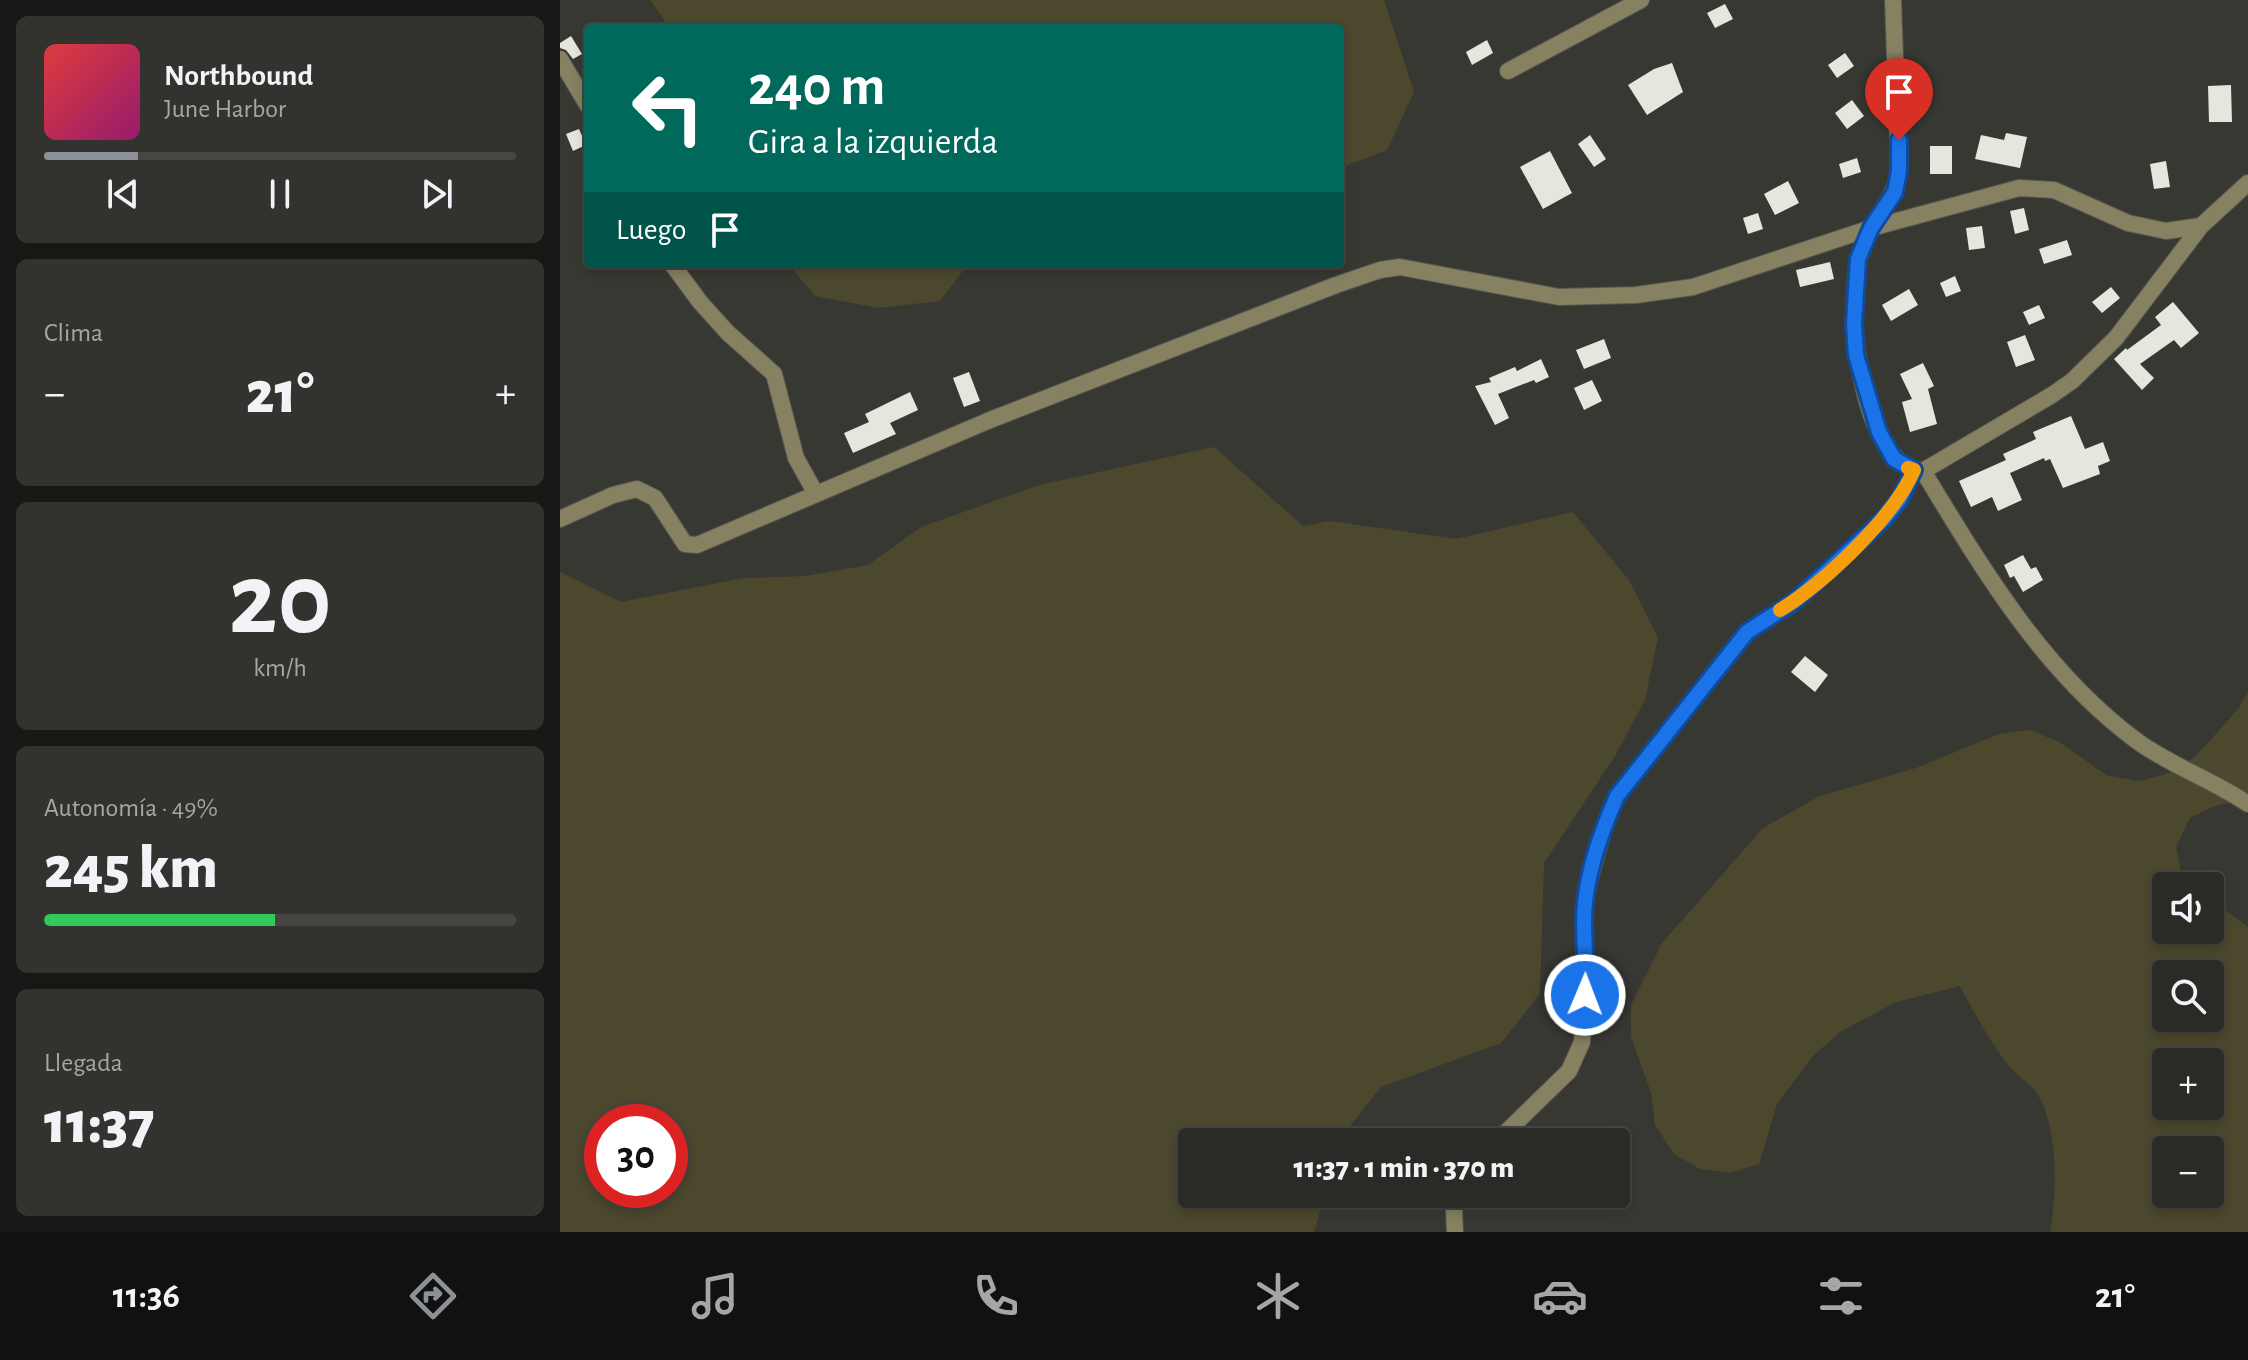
<!DOCTYPE html>
<html lang="es">
<head>
<meta charset="utf-8">
<style>
  body { margin:0; font-family:"Alegreya Sans",sans-serif; background:#32322e; color:#f1f3f6; height:100vh; display:flex; flex-direction:column; font-size:30px; white-space:nowrap }
  * { box-sizing:border-box; margin:0 }
  p { font-size:26px; color:#a5a7a7 }
  .icon { flex:none; width:44px; height:44px; fill:none; stroke:currentColor; stroke-width:2; stroke-linecap:round; stroke-linejoin:round }
  .map { position:relative; flex:1; overflow:hidden }
  .details { display:flex; flex-direction:column; gap:16px; padding:16px; background:#171715; width:560px }
  .details>* { flex:none }
  .hud { position:absolute; left:24px; top:24px; width:760px; height:244px; border-radius:8px; box-shadow:0 4px 12px #0003,0 0 0 2px #464643; background:#00695c; color:#fff; overflow:hidden }
  .controls { position:absolute; left:1592px; top:872px; display:grid; gap:16px }
  .controls a { display:grid; place-items:center; width:72px; height:72px; border-radius:8px; background:#2a2a26; box-shadow:0 4px 12px #0003,0 0 0 2px #464643; font-size:40px }
  .speed { position:absolute; left:24px; top:1104px; display:flex; gap:16px; font-size:40px; font-weight:700; text-align:center }
  .speed>* { display:grid; place-content:center; width:104px; height:104px; border-radius:50%; background:#2a2a26; box-shadow:0 4px 12px #0003,0 0 0 2px #464643; line-height:1 }
  .speed .limit { border:12px solid #d22; background:#fff; color:#111 }
  .pin { position:absolute; display:grid; place-items:center; width:68px; height:68px; color:#fff; margin:-82px -34px; border-radius:50% 50% 50% 0; rotate:-45deg; box-shadow:0 0 8px #0007 }
  .pin .icon { rotate:45deg }
  .me { position:absolute; width:88px; margin:-44px; rotate:1deg; stroke-linejoin:round; filter:drop-shadow(0 0 6px #0008) }
  .turn { display:flex; align-items:center; gap:28px; height:168px; padding:0 32px; font-size:36px }
  .turn .icon { width:104px; height:104px; stroke-width:2.5 }
  .turn b { display:block; font-size:56px; line-height:68px }
  .then { display:flex; align-items:center; height:76px; padding:0 32px; background:#0003; gap:16px; font-size:30px }
  .big { font-size:60px; font-weight:800; line-height:1.1 }
  .details .card { flex:1; display:flex; flex-direction:column; justify-content:center; gap:12px; min-width:0; padding:0 28px; border-radius:12px; background:#32322e }
  .details .dial { align-items:center; gap:0 }
  .dial b { font-size:104px; line-height:1 }
  .song { display:flex; align-items:center; gap:24px }
  .cover { width:96px; height:96px; border-radius:12px; background:linear-gradient(135deg,hsl(0 70% 55%),hsl(320 70% 35%)) }
  .played { height:8px; border-radius:4px; background:linear-gradient(90deg,#8c9099 20%,#464643 20%) }
  .keys { display:flex; justify-content:space-around; direction:ltr }
  .heat { display:flex; justify-content:space-between; align-items:center; font-size:44px; direction:ltr }
  .charge { height:12px; border-radius:6px; background:linear-gradient(90deg,#34c759 49%,#464643 0) }
  .trip { position:absolute; left:618px; top:1128px; width:452px; height:80px; border-radius:8px; background:#2a2a26; box-shadow:0 4px 12px #0003,0 0 0 2px #464643; font-weight:800; line-height:80px; text-align:center }
  .dock { display:flex; height:128px; justify-content:space-around; align-items:center; background:#11110f; color:#a5a7a7 }
  .dock .icon { width:56px; height:56px }
  .dock .selected { color:#8c9099 }
  .dock b { font-size:36px; color:#f1f3f6 }
  main { display:flex; flex:1; min-height:0 }
  .map>svg:first-child { display:block }
  .green { fill:#4b482e; fill-rule:evenodd }
  .building { fill:#e6e5de }
  .lines { fill:none; stroke-linecap:round; stroke-linejoin:round }
  .minor-casing { stroke:#565651; stroke-width:18 }
  .minor { stroke:#858161; stroke-width:16 }
  .route-casing { stroke:#114b97; stroke-width:20 }
  .route { stroke:#1a73e8; stroke-width:14 }
  .slow { stroke:#f59e0b; stroke-width:14 }
</style>
</head>
<body>
<main>
<section class="details">
<div class="card">
<div class="song"><i class="cover"></i><div><b>Northbound</b><p>June Harbor</p></div></div>
<div class="played"></div>
<div class="keys"><svg class="icon" aria-label="previous" viewBox="0 0 24 24"><path d="M18 5L8 12l10 7zM5 5v14"/></svg><svg class="icon" aria-label="pause" viewBox="0 0 24 24"><path d="M8 5v14M16 5v14"/></svg><svg class="icon" aria-label="next" viewBox="0 0 24 24"><path d="M6 5l10 7-10 7zM19 5v14"/></svg></div>
</div>
<div class="card"><p>Clima</p>
<div class="heat"><a>−</a><b class="big">21°</b><a>+</a></div>
</div>
<div class="card dial"><b>20</b><p>km/h</p></div>
<div class="card"><p>Autonomía · 49%</p><b class="big">245 km</b><div class="charge"></div></div>
<div class="card"><p>Llegada</p><b class="big">11:37</b></div>
</section>
<div class="map">
<svg width="1688" height="1232" viewBox="0 0 1688 1232">
  <rect width="100%" height="100%" fill="#383833"/>
  <!-- green -->
  <path class="green" d="M 90,0 L 824,0 L 854,92 L 827,150 L 780,168 L 780,28 L 106,28 L 105,21 Z
    M 228,264 L 408,264 L 380,301 L 318,308 L 255,296 Z
    M 654,447 L 743,526 L 770,521 L 896,539 L 1013,512 L 1069,580 L 1098,638 L 1085,700 L 1055,756 L 984,863 L 980,994 L 941,1043 L 821,1087 L 782,1136 L 780,1142 L 632,1142 L 632,1194 L 765,1194 L 754,1232 L 0,1232 L 0,572 L 61,602 L 183,578 L 246,576 L 308,565 L 361,527 L 479,485 ZM 42,1122 L 110,1122 L 110,1190 L 42,1190 Z
    M 1688,691 L 1688,800 L 1657,805 L 1630,818 L 1616,847 L 1622,877 L 1634,886 L 1606,886 L 1606,930 L 1650,930 L 1650,898 L 1688,927 L 1688,1232 L 1490,1232 C 1497,1194 1499,1125 1476,1092 C 1469,1082 1457,1076 1449,1066 C 1429,1041 1415,1014 1400,986 L 1336,1002 L 1280,1032 L 1253,1056 L 1217,1104 L 1199,1164 L 1171,1173 L 1140,1169 L 1114,1154 L 1095,1125 L 1091,1093 L 1071,1037 L 1071,1005 L 1102,943 L 1203,828 L 1260,796 L 1356,768 L 1439,734 L 1470,730 L 1499,742 L 1548,776 L 1580,781 L 1609,773 L 1636,756 L 1679,708 ZM 1606,974 L 1650,974 L 1650,1018 L 1606,1018 ZM 1606,1062 L 1650,1062 L 1650,1106 L 1606,1106 ZM 1606,1150 L 1650,1150 L 1650,1194 L 1606,1194 Z"/>
  <!-- building -->
  <path class="building" d="M 1165,4 L 1173,19 L 1155,28 L 1147,13 Z
    M 11,36 L 22,54 L 13,59 L 6,50 L 0,48 L 0,43 Z
    M 927,40 L 933,53 L 912,65 L 906,52 Z
    M 1285,53 L 1294,66 L 1277,78 L 1268,65 Z
    M 1112,63 L 1123,92 L 1087,115 L 1068,85 L 1094,69 Z
    M 1671,85 L 1672,122 L 1649,122 L 1648,86 Z
    M 1292,100 L 1304,116 L 1287,129 L 1275,113 Z
    M 19,129 L 26,145 L 13,151 L 6,134 Z
    M 1446,133 L 1467,137 L 1460,168 L 1415,159 L 1421,135 L 1444,140 Z
    M 1030,135 L 1046,159 L 1034,167 L 1018,144 Z
    M 1370,146 L 1392,146 L 1392,174 L 1370,174 Z
    M 990,151 L 1012,193 L 983,209 L 960,167 Z
    M 1297,158 L 1301,172 L 1283,178 L 1279,164 Z
    M 1606,161 L 1610,187 L 1594,189 L 1590,164 Z
    M 1228,181 L 1239,203 L 1215,215 L 1204,194 Z
    M 1464,208 L 1469,230 L 1455,234 L 1450,211 Z
    M 1198,213 L 1203,229 L 1188,234 L 1183,218 Z
    M 1422,226 L 1425,248 L 1409,250 L 1406,228 Z
    M 1507,240 L 1512,255 L 1484,264 L 1479,249 Z
    M 1270,262 L 1274,279 L 1240,287 L 1236,270 Z
    M 1395,276 L 1401,291 L 1386,297 L 1380,283 Z
    M 1551,287 L 1560,298 L 1542,313 L 1532,302 Z
    M 1349,289 L 1358,305 L 1331,321 L 1322,305 Z
    M 1613,302 L 1639,333 L 1621,348 L 1614,340 L 1580,364 L 1594,378 L 1582,390 L 1554,359 L 1566,348 L 1567,350 L 1601,325 L 1595,317 Z
    M 1479,305 L 1485,318 L 1469,325 L 1463,312 Z
    M 1465,335 L 1475,360 L 1456,367 L 1447,342 Z
    M 1044,339 L 1051,358 L 1024,369 L 1016,350 Z
    M 981,359 L 989,377 L 976,383 L 974,380 L 938,394 L 949,418 L 935,425 L 915,386 L 931,382 L 929,378 L 955,367 L 957,371 Z
    M 1363,363 L 1374,386 L 1368,389 L 1377,424 L 1350,432 L 1342,402 L 1352,399 L 1340,374 Z
    M 409,372 L 420,401 L 404,407 L 393,378 Z
    M 1032,380 L 1042,401 L 1024,410 L 1014,388 Z
    M 350,392 L 358,410 L 330,423 L 336,434 L 293,453 L 284,433 L 309,422 L 305,414 Z
    M 1511,416 L 1525,449 L 1543,442 L 1550,461 L 1538,466 L 1540,474 L 1503,488 L 1490,459 L 1485,461 L 1484,458 L 1450,473 L 1462,500 L 1438,511 L 1432,497 L 1411,507 L 1399,481 L 1446,460 L 1443,454 L 1476,439 L 1473,432 Z
    M 1463,555 L 1471,569 L 1476,567 L 1483,580 L 1463,592 L 1454,576 L 1450,578 L 1444,565 Z
    M 1245,656 L 1268,675 L 1255,692 L 1231,672 Z"/>
  <g class="lines">
    <!-- minor casing -->
    <g class="minor-casing">
      <path id="minor" d="M 1333,0 L 1339,171 C 1333,206 1307,225 1299,259 C 1286,306 1299,467 1363,471 L 1492,395 L 1512,381 L 1556,338 L 1641,226 L 1688,183
        M 0,59 L 28,106
        M 948,71 L 1081,0
        M 112,264 L 140,302 L 168,333 L 214,374 L 236,458 L 256,494
        M 1363,471 C 1422,568 1483,672 1577,741 C 1611,766 1653,780 1688,804
        M 0,519 L 53,495 L 77,489 L 95,498 L 125,544 L 137,545 L 430,420 L 776,285 L 820,270 L 840,267 L 999,297 L 1076,295 L 1133,287 L 1311,228 L 1459,188 L 1494,190 L 1568,223 L 1606,231 L 1641,226
        M 936,1142 L 1009,1071 L 1022,1042 L 1026,972 L 1024,919 L 1027,889 L 1047,818 L 1057,796 L 1187,632 L 1235,601 L 1324,519 L 1340,499 L 1354,470
        M 895,1232 L 894,1210 L 899,1194"/>
    </g>
    <!-- minor -->
    <use href="#minor" class="minor"/>
  </g>
  <g class="lines">
    <!-- route casing -->
    <g class="route-casing">
      <path id="route" d="M 1025,995 C 1027,970 1024,946 1024,921 C 1024,879 1040,834 1057,796 L 1187,632 L 1235,601 L 1324,519 L 1340,499 L 1354,470 L 1334,459 L 1319,432 L 1296,355 L 1294,324 L 1298,259 L 1311,228 L 1335,192 L 1339,171 L 1339,140"/>
    </g>
    <!-- route -->
    <use href="#route" class="route"/>
    <!-- slow -->
    <path class="slow" d="M 1220,610 C 1264,583 1334,517 1354,470 L 1348,468"/>
  </g>
</svg>
<div class="controls">
<a><svg class="icon" aria-label="sound" viewBox="0 0 24 24"><path d="M4 9h4l5-4v14l-5-4H4zM17 9q2 3 0 6"/></svg></a>
<a><svg class="icon" aria-label="search" viewBox="0 0 24 24"><circle cx="10" cy="10" r="6"/><path d="M15 15l6 6"/></svg></a>
<a>+</a>
<a>−</a>
</div>
<div class="speed"><div class="limit">30</div></div>
<div class="pin" style="left:1339px;top:140px;background:#d93025"><svg class="icon" aria-label="arrive" viewBox="0 0 24 24"><path d="M6 21V4h12l-3 4 3 4H6"/></svg></div>
<svg class="me" style="left:1025px;top:995px" viewBox="-20 -20 40 40"><circle r="17" fill="#1a73e8" stroke="#fff" stroke-width="3"/><path d="M0-11L8 9 0 5-8 9z" fill="#fff"/></svg>
<div class="trip">11:37 · 1 min · 370 m</div>
<div class="hud">
<div class="turn"><svg class="icon" aria-label="left" viewBox="0 0 24 24"><path d="M17 20v-9H6M10 6l-5 5 5 5"/></svg><div><b>240 m</b>Gira a la izquierda</div></div>
<div class="then">Luego<svg class="icon" aria-label="arrive" viewBox="0 0 24 24"><path d="M6 21V4h12l-3 4 3 4H6"/></svg></div>
</div>
</div>
</main>
<nav class="dock">
<b>11:36</b>
<svg class="icon selected" aria-label="directions" viewBox="0 0 24 24"><path d="M12 3l9 9-9 9-9-9zM9 14v-3h6M13 9l2 2-2 2"/></svg>
<svg class="icon" aria-label="music" viewBox="0 0 24 24"><path d="M9 18V5l10-2v13"/><circle cx="6" cy="18" r="3"/><circle cx="16" cy="16" r="3"/></svg>
<svg class="icon" aria-label="phone" viewBox="0 0 24 24"><path d="M5 4h4l2 5-3 2q2 4 5 5l2-3 5 2v4C11 20 4 13 5 4z"/></svg>
<svg class="icon" aria-label="climate" viewBox="0 0 24 24"><path d="M12 3v18M4 7l16 10M4 17L20 7"/></svg>
<svg class="icon" aria-label="car" viewBox="0 0 24 24"><path d="M5 17H2v-5l4-1 3-4h7l3 4 3 1v5h-3M9 17h6M6 11h13"/><circle cx="7" cy="17" r="2"/><circle cx="17" cy="17" r="2"/></svg>
<svg class="icon" aria-label="filters" viewBox="0 0 24 24"><path d="M4 7h16M4 17h16"/><circle cx="9" cy="7" r="2"/><circle cx="15" cy="17" r="2"/></svg>
<b>21°</b>
</nav>
</body>
</html>
